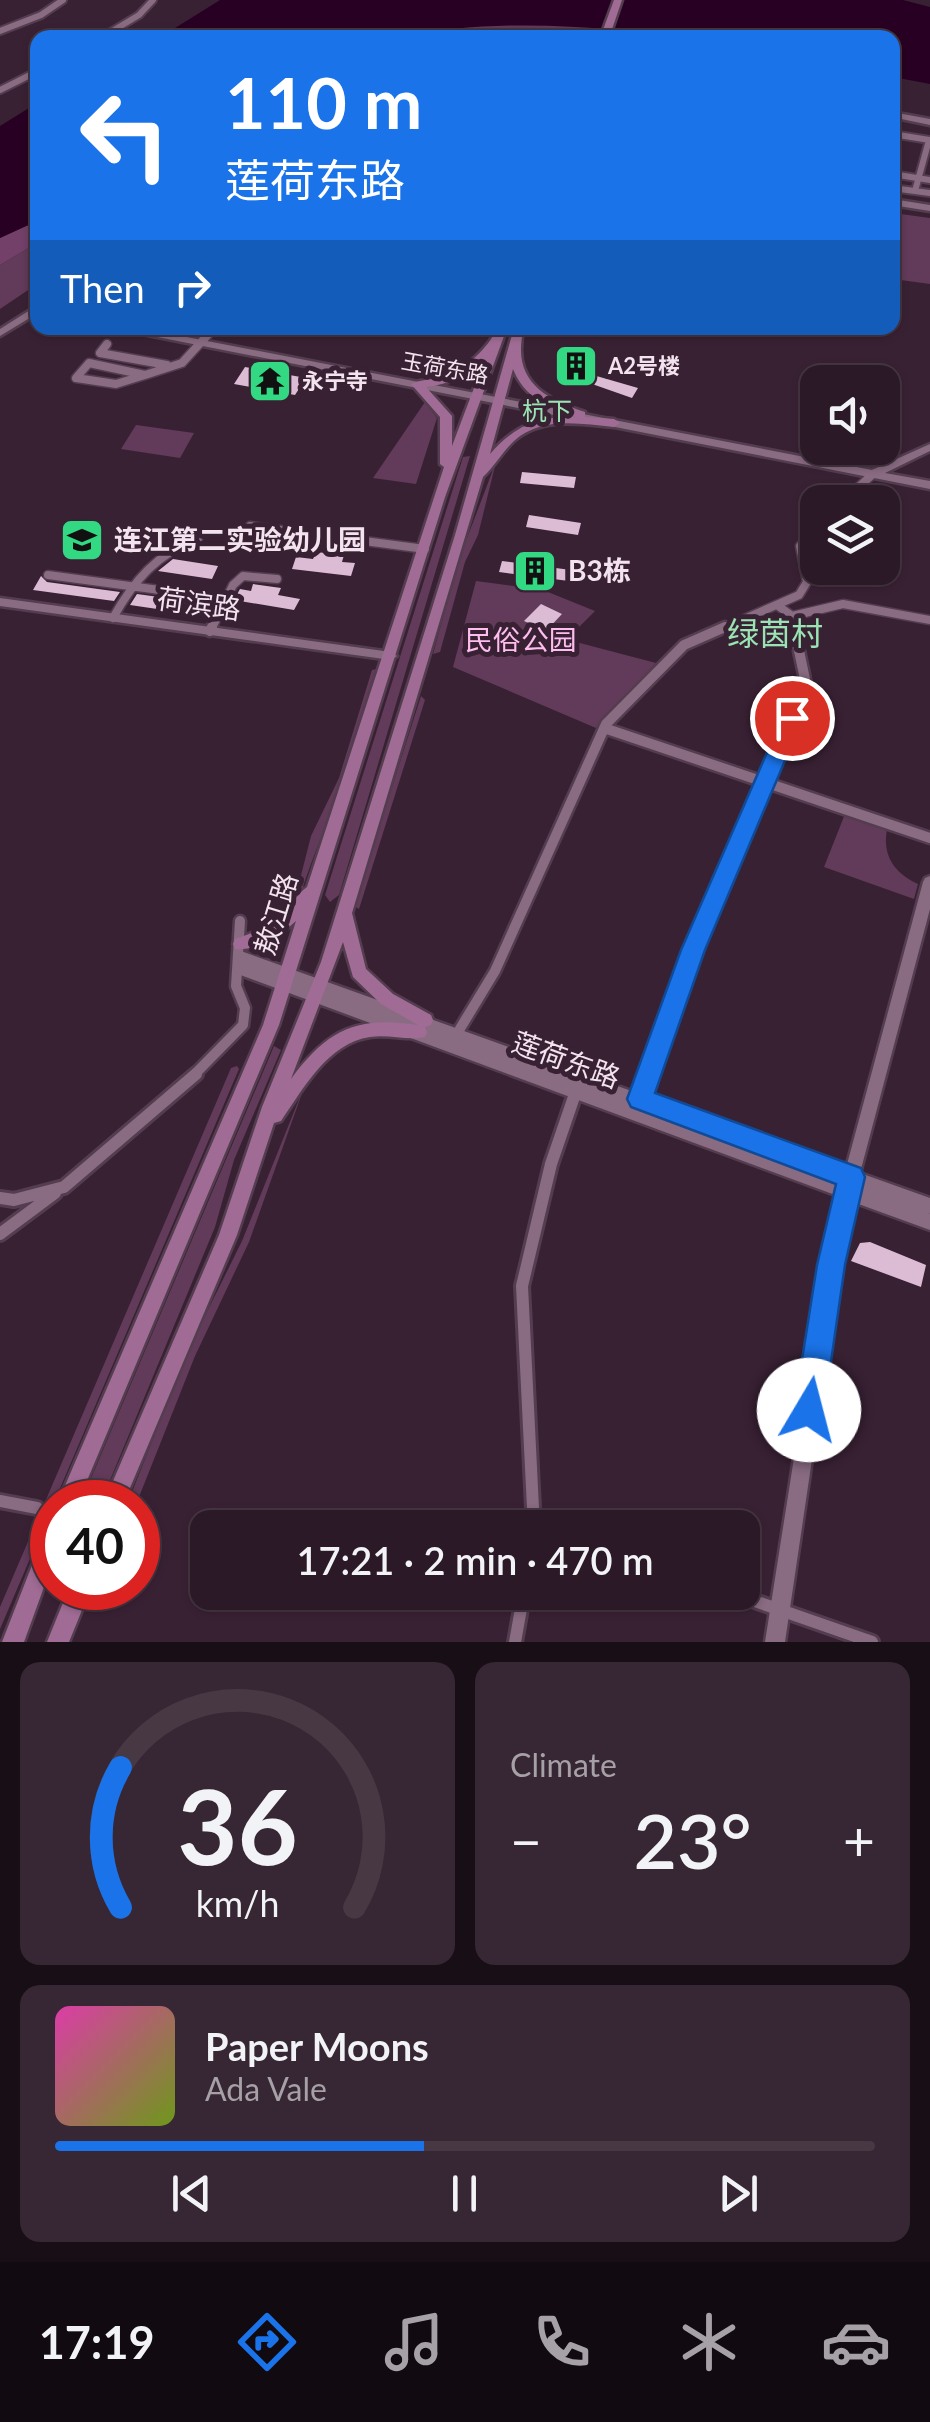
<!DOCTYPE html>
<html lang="en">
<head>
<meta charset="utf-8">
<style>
  body { margin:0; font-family:Lato,"Noto Sans SC",sans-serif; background:#372633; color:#f1f3f6; height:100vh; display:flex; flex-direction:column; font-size:38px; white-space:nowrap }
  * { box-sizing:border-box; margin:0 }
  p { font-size:32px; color:#a6a0a7 }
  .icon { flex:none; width:55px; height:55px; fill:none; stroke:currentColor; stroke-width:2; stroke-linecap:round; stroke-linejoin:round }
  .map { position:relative; height:1642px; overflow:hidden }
  .details { display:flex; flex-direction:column; gap:20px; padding:20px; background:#180e15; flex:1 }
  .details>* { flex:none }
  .banner { position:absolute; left:30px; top:30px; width:870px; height:305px; border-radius:20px; box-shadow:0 2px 8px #0004,0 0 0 2px #473844; background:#1a73e8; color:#fff; overflow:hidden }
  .tools { position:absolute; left:800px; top:365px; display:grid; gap:20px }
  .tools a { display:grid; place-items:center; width:100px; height:100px; border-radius:20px; background:#2b1927; box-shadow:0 2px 8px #0004,0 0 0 2px #473844; font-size:50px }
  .speed { position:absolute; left:30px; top:1480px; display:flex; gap:20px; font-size:50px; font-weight:700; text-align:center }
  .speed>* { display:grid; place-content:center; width:130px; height:130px; border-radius:50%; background:#2b1927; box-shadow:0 2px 8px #0004,0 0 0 2px #473844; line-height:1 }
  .speed .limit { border:15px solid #d22; background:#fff; color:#111 }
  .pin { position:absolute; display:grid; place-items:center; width:85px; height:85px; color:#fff; margin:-42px; border:5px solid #fff; border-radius:50%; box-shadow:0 2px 10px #0007 }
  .me { position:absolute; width:110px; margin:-55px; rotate:8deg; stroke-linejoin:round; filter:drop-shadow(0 0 8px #0008) }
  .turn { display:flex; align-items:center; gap:35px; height:210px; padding:0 30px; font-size:45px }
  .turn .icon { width:130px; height:130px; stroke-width:2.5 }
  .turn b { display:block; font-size:70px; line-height:85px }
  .then { display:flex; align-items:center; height:95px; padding:0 30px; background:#0003; gap:20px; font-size:38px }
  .big { font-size:75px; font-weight:600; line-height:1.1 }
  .details .card { flex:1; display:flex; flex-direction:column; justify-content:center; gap:15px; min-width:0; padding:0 35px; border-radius:20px; background:#372633 }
  .details .dial { align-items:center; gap:0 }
  .dial svg { height:260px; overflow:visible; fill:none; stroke:#473844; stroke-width:7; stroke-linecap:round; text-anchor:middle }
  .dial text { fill:#f1f3f6; stroke:none }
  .song { display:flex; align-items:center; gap:30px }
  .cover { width:120px; height:120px; border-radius:15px; background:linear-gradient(135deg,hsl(320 70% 55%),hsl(80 70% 35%)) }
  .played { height:10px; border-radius:5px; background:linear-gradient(90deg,#1a73e8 45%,#473844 45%) }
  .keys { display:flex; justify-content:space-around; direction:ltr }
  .heat { display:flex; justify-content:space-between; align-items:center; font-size:55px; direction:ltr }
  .details .tiles { flex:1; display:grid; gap:20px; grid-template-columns:1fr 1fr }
  .card:last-child { grid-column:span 2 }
  .trip { position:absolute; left:190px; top:1510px; width:570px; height:100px; border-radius:20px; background:#2b1927; box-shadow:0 2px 8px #0004,0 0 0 2px #473844; font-weight:600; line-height:100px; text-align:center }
  .menu { display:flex; height:160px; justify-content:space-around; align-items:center; background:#110a10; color:#a6a0a7 }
  .menu .icon { width:70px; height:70px }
  .menu .current { color:#1a73e8 }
  .menu b { font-size:45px; color:#f1f3f6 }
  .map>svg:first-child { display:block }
  .green { fill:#623a5a }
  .forest { fill:#724068 }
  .water { fill:#280023 }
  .building { fill:#dcbcd4 }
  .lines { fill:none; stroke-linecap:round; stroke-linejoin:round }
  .street-far3-casing { stroke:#533d4f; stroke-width:10 }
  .street-far2-casing { stroke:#533d4f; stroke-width:11 }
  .street-far1-casing { stroke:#533d4f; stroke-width:15 }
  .street-casing { stroke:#533d4f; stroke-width:18 }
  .secondary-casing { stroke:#533d4f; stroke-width:5 }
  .primary-casing { stroke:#533d4f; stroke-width:5 }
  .street-far3 { stroke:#896b82; stroke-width:6 }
  .street-far2 { stroke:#896b82; stroke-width:8 }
  .street-far1 { stroke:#896b82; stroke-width:10 }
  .street { stroke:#896b82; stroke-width:12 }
  .secondary { fill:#896b82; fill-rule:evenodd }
  .primary { fill:#a06c95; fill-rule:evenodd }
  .route { fill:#1a73e8; stroke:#114b97; stroke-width:2.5 }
  .labels { text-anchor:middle; stroke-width:10; stroke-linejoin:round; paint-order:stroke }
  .far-poi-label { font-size:22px; font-weight:bold; fill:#f3e3ef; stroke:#392134; text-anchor:start }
  .far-street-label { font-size:22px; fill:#f3e3ef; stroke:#392134 }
  .far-neighbourhood-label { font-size:25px; fill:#9ae4b3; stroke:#392134 }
  .poi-label { font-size:28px; font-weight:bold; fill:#f3e3ef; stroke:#392134; text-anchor:start }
  .street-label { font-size:28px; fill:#f3e3ef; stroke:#392134 }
  .park-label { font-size:28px; fill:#fdbeef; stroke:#392134 }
  .quarter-label { font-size:32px; fill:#9ae4b3; stroke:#392134 }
</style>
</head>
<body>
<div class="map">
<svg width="930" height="1642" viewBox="0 0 930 1642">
  <rect width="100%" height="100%" fill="#392134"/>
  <!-- green -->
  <path class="green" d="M 542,22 L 712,37 L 397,38 L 434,29 Z
    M 893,213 L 930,218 L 930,284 L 893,279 Z
    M 37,243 L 37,284 L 0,309 L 0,265 Z
    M 425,402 L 437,418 L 416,484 L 373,478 Z
    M 136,425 L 194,433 L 180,458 L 121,449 Z
    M 470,456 L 339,895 L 330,902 L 325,895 L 463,457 Z
    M 496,462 L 478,535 L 465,562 L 440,652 L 433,654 L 459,559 Z
    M 476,581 L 543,590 L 595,611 L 572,634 L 576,642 L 656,663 L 596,728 L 453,667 Z
    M 377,669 C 368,743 320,827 299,900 L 294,903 L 311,836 L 339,778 L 372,670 Z
    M 421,696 L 425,700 L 359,909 L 354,906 Z
    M 845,814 L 887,829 C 882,855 894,873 918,884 L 914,899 L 824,867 Z
    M 274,1046 L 281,1050 L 234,1160 L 215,1227 L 101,1502 L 81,1502 Z
    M 237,1066 L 239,1069 L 0,1629 L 0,1607 L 231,1068 Z
    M 306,1082 L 249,1242 L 195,1356 L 137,1502 L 128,1502 L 189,1348 L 242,1241 Z"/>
  <!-- forest -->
  <path class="forest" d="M 37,221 L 37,243 L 0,265 L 0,238 Z"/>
  <!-- water -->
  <path class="water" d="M 220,0 L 903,0 L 930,7 L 930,84 L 893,77 L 892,38 C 832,38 769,42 709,37 C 604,29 502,15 397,38 L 159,38 Z
    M 37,103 L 37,221 L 0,238 L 0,126 Z"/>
  <!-- building -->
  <path class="building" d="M 568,351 L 593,375 L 638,388 L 632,398 L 575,378 L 576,374 L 555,355 Z
    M 245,367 L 306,378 L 295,395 L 234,384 Z
    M 522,472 L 576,477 L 574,488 L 520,483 Z
    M 529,515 L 581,523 L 578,535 L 526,527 Z
    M 316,552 L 344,555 L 342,562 L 355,563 L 351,576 L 292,569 L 296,557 L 313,559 Z
    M 173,559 L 218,566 L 212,579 L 158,571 Z
    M 502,561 L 571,570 L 569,581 L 499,572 Z
    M 41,576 L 47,582 L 120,592 L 114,601 L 33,590 Z
    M 253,584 L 281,588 L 278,595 L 300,599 L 294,610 L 234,600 L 240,589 L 251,591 Z
    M 137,594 L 203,603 L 204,603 L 198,615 L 130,605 Z
    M 541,604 L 562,614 L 546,631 L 524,621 Z
    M 870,1242 L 926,1265 L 921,1287 L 851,1261 L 860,1243 Z"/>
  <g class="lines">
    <!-- street-far3 casing -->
    <g class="street-far3-casing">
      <path id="street-far3" d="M 0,31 L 41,15 L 63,0
        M 101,38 L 139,15 L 153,0
        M 0,90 L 38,71
        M 892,134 L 930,140
        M 892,174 L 930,180
        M 892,188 L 930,193
        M 915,191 L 929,140"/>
    </g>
    <!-- street-far2 casing -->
    <g class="street-far2-casing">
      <path id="street-far2" d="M 254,328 L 299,328
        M 107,344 L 100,353 L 167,365
        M 89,363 L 145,375 L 116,384 L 76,378 Z
        M 145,375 L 182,363 L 214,328
        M 842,502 L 873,474
        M 250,526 L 425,549
        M 48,575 L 204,596
        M 777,605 L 792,616 L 795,630
        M 792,616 L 843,604 L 930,620
        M 113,618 C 134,580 157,554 198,538
        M 211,630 L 233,585 L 243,576 L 277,579
        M 719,630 L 799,595 L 807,582 L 800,546 L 818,525"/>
    </g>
    <!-- street-far1 casing -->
    <g class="street-far1-casing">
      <path id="street-far1" d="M 210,631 L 212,627
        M 604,728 L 930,838
        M 458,1032 L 495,971 L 606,724 L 684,645 L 725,627
        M 193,1076 L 243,1025 L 245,1008 L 236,986 L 240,921
        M 648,1076 L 693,949 L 806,684 L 794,627"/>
    </g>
    <!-- street casing -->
    <g class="street-casing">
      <path id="street" d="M 640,1099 L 649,1074
        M 0,1198 L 14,1200 L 64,1187 L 196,1074
        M 0,1234 L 55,1193
        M 0,1501 L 37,1508
        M 534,1528 L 522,1286 L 551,1164 L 576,1091
        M 729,1592 L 872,1642
        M 515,1642 L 524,1592"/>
    </g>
    <!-- secondary casing -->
    <g class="secondary-casing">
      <path id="secondary" d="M 892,112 L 930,119 L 930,125 L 892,117 Z
        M 892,199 L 930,205 L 930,211 L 892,205 Z
        M 38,305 L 38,313 L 0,336 L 0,329 Z
        M 122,328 L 140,328 L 872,470 L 930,444 L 930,451 L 885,473 L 930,481 L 930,489 L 127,331 Z
        M 0,598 L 391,652 L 397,656 L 391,660 L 0,606 Z
        M 930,876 L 930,909 L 860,1173 L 930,1198 L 930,1214 L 857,1187 L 930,1214 L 930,1230 L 853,1202 L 847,1223 L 785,1642 L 765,1642 L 831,1223 L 838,1196 L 235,973 L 233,969 L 235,965 L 240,963 L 234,957 L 236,953 L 241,951 L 846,1168 L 923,882 L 925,878 Z"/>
    </g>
    <!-- primary casing -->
    <g class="primary-casing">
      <path id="primary" d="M 614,0 L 622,0 L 609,38 L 600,38 Z
        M 497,328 L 507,328 L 445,497 L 279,1025 L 78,1502 L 58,1502 L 263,1025 L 296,921 C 281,935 257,951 235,949 L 233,944 L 235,939 C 254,933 272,926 286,911 C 293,903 298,893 307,887 L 444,467 L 440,464 L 440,417 L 411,384 C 421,379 432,380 443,377 C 465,369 489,348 497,328 ZM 485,359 L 452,446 L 452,416 L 426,387 C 450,384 467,376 485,359 Z
        M 514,328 L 524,328 C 511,378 541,398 585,412 L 585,417 L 614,419 L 620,423 L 614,427 C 580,424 542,416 514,441 C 502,452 494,467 483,477 L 352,913 L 366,969 L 393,994 L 431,1015 L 433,1020 L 431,1025 L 425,1027 L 427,1032 L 425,1037 C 408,1041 389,1034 370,1037 C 328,1043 303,1089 281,1121 L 274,1123 L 237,1235 L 124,1502 L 104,1502 L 219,1235 L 262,1107 L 321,962 L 455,535 ZM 513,369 C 524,397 548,408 575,417 C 538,416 514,426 490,454 ZM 343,942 L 353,977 L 381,1004 L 418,1025 C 357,1016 328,1029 291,1079 Z
        M 52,1529 L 52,1565 L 24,1642 L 2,1642 L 45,1532 Z
        M 69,1588 L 91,1588 L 69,1642 L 47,1642 Z"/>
    </g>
    <!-- street-far3 -->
    <use href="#street-far3" class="street-far3"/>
    <!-- street-far2 -->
    <use href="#street-far2" class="street-far2"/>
    <!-- street-far1 -->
    <use href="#street-far1" class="street-far1"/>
    <!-- street -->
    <use href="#street" class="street"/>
    <!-- secondary -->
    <use href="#secondary" class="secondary"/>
    <!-- primary -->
    <use href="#primary" class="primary"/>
  </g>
  <!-- route -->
  <path class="route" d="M 792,710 L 803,718 L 705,950 L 655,1093 L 861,1168 L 865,1177 L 845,1265 L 824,1410 L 819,1421 L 809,1426 L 798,1421 L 794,1410 L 817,1265 L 836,1184 L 631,1107 L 627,1099 L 681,950 L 782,718 Z"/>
  <!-- icons -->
  <defs>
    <g id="building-square" transform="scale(2.25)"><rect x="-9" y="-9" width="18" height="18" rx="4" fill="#32d882" stroke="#392134"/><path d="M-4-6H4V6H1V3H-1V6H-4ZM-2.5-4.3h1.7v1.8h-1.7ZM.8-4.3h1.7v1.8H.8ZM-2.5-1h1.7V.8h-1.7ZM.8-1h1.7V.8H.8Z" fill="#111"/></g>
    <g id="temple-square" transform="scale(2.25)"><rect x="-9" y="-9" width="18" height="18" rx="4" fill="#32d882" stroke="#392134"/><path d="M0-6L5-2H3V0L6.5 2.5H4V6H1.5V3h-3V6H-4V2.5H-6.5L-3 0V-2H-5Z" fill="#111"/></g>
    <g id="school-square" transform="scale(2.25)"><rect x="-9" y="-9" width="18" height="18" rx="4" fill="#32d882" stroke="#392134"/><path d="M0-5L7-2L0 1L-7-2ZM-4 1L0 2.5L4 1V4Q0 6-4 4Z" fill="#111"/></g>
  </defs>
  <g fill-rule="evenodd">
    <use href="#building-square" x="576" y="366"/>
    <use href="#temple-square" x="270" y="381"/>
    <use href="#school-square" x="82" y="540"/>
    <use href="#building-square" x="535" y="571"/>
  </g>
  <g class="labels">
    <!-- far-poi labels -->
    <g class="far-poi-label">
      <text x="608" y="374">A2号楼</text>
      <text x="302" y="389">永宁寺</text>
    </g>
    <!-- far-street labels -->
    <g class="far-street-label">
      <text transform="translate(445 368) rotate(10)" y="8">玉荷东路</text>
    </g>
    <!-- far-neighbourhood labels -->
    <g class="far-neighbourhood-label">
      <text x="547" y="420">杭下</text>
    </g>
    <!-- poi labels -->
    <g class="poi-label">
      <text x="114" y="550">连江第二实验幼儿园</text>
      <text x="568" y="581">B3栋</text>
    </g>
    <!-- street labels -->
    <g class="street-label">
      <text transform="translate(199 604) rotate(8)" y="10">荷滨路</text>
      <text transform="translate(276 914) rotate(-73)" y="10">敖江路</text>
      <text transform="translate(566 1060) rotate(20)" y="10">莲荷东路</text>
    </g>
    <!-- park labels -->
    <g class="park-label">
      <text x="521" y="650">民俗公园</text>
    </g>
    <!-- quarter labels -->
    <g class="quarter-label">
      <text x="775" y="645">绿茵村</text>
    </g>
  </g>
</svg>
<div class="tools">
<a><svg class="icon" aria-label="sound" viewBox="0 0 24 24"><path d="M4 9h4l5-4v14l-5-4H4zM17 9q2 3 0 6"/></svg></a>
<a><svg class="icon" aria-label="layers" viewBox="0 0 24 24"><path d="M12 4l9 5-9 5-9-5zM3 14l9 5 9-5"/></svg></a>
</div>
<div class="speed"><div class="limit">40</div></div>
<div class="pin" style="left:792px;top:718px;background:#d93025"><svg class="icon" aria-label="arrive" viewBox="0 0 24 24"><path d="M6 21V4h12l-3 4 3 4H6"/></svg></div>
<svg class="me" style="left:809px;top:1410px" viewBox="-20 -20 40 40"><circle r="19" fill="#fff"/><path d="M0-13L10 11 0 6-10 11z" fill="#1a73e8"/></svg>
<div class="trip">17:21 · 2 min · 470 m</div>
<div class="banner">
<div class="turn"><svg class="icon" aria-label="left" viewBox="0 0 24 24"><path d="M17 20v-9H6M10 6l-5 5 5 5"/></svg><div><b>110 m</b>莲荷东路</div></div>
<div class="then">Then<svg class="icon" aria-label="right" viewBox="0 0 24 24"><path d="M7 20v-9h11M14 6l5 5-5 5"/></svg></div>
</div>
</div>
<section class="details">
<div class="tiles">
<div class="card dial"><svg viewBox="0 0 100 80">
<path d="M14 69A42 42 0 1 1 86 69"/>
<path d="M14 69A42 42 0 0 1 14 26" stroke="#1a73e8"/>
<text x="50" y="56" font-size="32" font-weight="700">36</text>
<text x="50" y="72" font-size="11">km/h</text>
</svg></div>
<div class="card"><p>Climate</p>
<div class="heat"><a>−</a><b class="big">23°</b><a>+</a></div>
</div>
<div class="card">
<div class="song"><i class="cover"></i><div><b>Paper Moons</b><p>Ada Vale</p></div></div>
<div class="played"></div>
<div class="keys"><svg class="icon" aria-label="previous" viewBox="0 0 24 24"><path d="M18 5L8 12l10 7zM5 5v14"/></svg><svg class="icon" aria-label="pause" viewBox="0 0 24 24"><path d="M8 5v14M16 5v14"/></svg><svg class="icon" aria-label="next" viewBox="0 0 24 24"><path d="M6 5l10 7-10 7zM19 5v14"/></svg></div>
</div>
</div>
</section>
<nav class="menu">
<b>17:19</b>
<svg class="icon current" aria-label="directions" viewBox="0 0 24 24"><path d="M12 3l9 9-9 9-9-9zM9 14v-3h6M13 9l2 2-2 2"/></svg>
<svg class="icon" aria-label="music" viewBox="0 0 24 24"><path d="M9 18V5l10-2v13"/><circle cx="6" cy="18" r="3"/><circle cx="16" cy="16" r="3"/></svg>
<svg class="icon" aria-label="phone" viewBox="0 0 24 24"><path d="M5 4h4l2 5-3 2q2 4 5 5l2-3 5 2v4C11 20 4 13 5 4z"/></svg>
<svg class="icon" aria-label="climate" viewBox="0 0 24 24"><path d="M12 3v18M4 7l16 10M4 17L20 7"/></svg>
<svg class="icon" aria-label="car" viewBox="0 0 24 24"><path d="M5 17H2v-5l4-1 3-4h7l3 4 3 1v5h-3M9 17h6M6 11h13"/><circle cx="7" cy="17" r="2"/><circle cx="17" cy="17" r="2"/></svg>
</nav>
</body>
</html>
